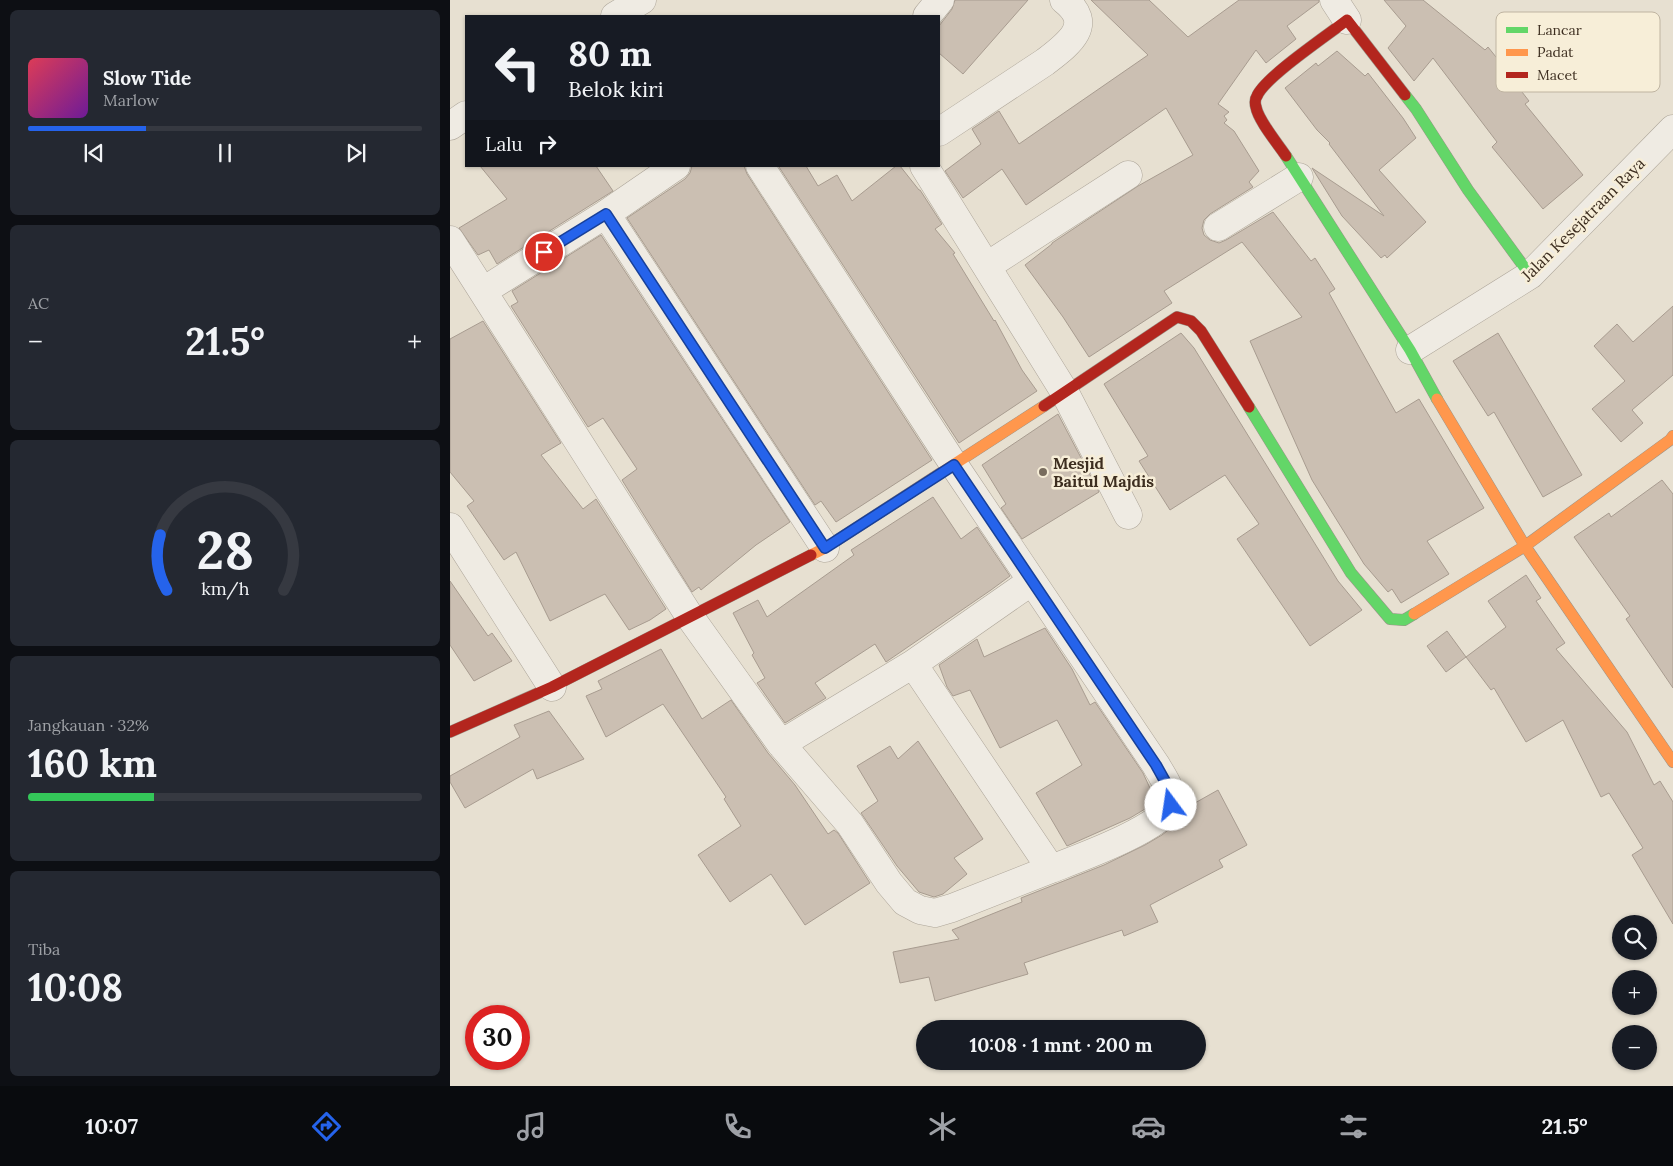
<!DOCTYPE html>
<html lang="id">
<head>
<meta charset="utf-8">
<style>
  body { margin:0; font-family:Lora,serif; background:#242831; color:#f1f3f6; height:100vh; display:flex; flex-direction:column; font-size:19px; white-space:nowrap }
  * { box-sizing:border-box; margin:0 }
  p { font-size:16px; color:#9ea1a6 }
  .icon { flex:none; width:28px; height:28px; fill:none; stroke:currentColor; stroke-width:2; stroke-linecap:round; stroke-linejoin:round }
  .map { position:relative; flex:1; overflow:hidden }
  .sheet { display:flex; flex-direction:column; gap:10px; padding:10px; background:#0d0f14; width:450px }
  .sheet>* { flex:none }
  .banner { position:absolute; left:15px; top:15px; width:475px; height:152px; border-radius:0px; box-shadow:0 1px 4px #0004; background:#171b24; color:#f1f3f6; overflow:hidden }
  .controls { position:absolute; left:1162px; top:915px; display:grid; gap:10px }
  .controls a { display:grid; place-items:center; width:45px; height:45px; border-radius:50%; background:#171b24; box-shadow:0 1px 4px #0004; font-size:25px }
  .speed { position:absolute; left:15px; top:1005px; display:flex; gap:10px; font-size:25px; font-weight:700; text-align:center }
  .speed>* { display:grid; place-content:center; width:65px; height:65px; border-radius:50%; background:#171b24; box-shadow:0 1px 4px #0004; line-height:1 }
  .speed .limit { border:8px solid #d22; background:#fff; color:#111 }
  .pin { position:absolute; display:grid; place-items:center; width:42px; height:42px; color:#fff; margin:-21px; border:2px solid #fff; border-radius:50%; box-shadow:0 1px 5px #0007 }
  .me { position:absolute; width:55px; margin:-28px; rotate:346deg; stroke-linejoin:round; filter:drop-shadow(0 0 4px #0008) }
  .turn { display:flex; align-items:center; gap:18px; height:105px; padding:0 20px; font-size:22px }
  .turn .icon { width:65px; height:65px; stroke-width:2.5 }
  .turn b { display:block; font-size:35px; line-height:42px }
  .then { display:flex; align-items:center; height:48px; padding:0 20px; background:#0003; gap:10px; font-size:19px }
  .big { font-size:38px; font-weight:700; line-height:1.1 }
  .sheet .card { flex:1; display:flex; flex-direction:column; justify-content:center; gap:8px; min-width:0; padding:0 18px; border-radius:8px; background:#242831 }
  .sheet .dial { align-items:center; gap:0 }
  .dial svg { height:130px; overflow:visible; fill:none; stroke:#363941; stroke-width:7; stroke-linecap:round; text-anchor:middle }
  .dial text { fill:#f1f3f6; stroke:none }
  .song { display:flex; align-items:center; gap:15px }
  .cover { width:60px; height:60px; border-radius:8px; background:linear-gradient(135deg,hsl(350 70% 55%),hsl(280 70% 35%)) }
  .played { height:5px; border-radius:2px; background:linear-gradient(90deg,#2563eb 30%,#363941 30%) }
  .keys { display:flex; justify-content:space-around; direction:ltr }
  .heat { display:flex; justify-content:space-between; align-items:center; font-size:28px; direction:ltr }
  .charge { height:8px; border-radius:4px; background:linear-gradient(90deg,#34c759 32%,#363941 0) }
  .trip { position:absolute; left:466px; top:1020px; width:290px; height:50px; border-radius:25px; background:#171b24; box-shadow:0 1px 4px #0004; font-weight:700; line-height:50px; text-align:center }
  .tab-bar { display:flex; height:80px; justify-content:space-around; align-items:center; background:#090b0e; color:#9ea1a6 }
  .tab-bar .icon { width:35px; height:35px }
  .tab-bar .active { color:#2563eb }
  .tab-bar b { font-size:22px; color:#f1f3f6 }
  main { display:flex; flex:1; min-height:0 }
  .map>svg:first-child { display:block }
  .building { fill:#cbbfb2; stroke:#a89c90 }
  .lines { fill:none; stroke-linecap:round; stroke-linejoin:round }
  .street-casing { stroke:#ada599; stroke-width:29 }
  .fast-casing { stroke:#9c958a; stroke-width:12 }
  .slow-casing { stroke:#9c958a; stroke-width:12 }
  .jam-casing { stroke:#9c958a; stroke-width:12 }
  .street { stroke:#efebe3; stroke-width:28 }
  .fast { stroke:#63d668; stroke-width:11 }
  .slow { stroke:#ff974d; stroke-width:11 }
  .jam { stroke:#b3261e; stroke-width:11 }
  .route-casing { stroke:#184099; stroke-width:12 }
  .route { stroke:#2563eb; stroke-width:9 }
  .poi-dot { fill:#786c5e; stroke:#f7eed8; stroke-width:2 }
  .labels { text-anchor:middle; stroke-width:5; stroke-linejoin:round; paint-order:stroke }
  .street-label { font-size:16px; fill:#3d2e20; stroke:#f7eed8 }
  .poi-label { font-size:16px; font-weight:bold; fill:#3d2e20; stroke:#f7eed8; text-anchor:start }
  .key { fill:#f7eed8; stroke:#bfb4a1; stroke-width:1 }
  .key-label { font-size:14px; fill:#3d2e20 }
</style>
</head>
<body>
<main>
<section class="sheet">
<div class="card">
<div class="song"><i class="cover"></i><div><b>Slow Tide</b><p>Marlow</p></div></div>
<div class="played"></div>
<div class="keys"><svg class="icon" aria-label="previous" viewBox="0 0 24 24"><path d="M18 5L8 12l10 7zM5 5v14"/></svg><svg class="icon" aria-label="pause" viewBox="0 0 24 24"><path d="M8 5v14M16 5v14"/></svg><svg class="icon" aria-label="next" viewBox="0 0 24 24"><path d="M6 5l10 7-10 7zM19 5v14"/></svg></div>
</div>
<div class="card"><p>AC</p>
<div class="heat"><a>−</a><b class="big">21.5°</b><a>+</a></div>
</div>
<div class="card dial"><svg viewBox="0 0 100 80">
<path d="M14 69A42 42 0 1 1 86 69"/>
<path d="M14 69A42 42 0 0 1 10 35" stroke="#2563eb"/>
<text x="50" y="56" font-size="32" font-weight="700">28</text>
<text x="50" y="72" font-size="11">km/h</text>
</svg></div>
<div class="card"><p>Jangkauan · 32%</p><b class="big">160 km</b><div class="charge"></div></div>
<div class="card"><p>Tiba</p><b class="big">10:08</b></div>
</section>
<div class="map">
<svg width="1223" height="1086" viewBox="0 0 1223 1086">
  <rect width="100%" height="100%" fill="#e7e0d1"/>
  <!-- building -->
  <path class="building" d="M 505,0 L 578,0 L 513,74 L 489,53 L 489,26 L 502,9 Z
    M 641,0 L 699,0 L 738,37 L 789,0 L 869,0 L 869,2 L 837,26 L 846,39 L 816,63 L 806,50 L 768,104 L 779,112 L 774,116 L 777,120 L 774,123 L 784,131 L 809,171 L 799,182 L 803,187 L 760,214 L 754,220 L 752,228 L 754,235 L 760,240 L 769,243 L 776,240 L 823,212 L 861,261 L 865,258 L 885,289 L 879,293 L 946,413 L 969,399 L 1034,508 L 977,541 L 999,574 L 951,603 L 942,589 L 938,592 L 914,564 L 862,480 L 800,341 L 852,317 L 792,242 L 714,291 L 722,303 L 639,357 L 613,317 L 575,265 L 602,244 L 602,243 L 688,186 L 743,155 L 716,108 L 576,205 L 552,169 L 513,198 L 495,171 L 531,144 L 522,129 L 549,111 L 569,144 L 698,55 Z
    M 934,0 L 973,0 L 1035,50 L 1038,47 L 1050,62 L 1075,31 L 1102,52 L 1072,92 L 1079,101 L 1075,104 L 1133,175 L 1093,209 L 1042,147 L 1047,142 L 983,58 L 964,81 L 938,48 L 956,26 Z
    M 887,51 L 915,76 L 918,73 L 953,118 L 966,138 L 929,170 L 976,222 L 937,258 L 935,255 L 931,258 L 892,216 L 862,168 L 934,216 L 879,144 L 880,143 L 867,130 L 835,88 L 866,63 L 868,66 Z
    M 30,166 L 146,166 L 163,191 L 47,264 L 39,250 L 28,255 L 9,228 L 57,199 Z
    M 242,166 L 294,166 L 297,174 L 482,460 L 386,522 L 371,501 L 365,505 L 177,218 L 235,179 L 240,173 Z
    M 331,166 L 356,166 L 368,186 L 387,175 L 402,201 L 446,166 L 450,166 L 469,190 L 470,190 L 492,224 L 485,229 L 505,253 L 503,254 L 544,321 L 545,320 L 572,370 L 587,391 L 509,443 L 329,167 Z
    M 151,235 L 340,522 L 306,545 L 251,590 L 249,587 L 242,592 L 172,480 L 187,469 L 153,418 L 138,427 L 61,306 L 68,302 L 62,291 Z
    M 1223,306 L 1223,375 L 1182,410 L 1193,423 L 1171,442 L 1142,409 L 1175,381 L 1144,346 L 1167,324 L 1183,342 Z
    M 33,321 L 111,443 L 91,455 L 133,509 L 146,499 L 216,609 L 200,620 L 179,630 L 155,594 L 100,621 L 66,552 L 54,560 L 17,506 L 24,501 L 0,472 L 0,339 Z
    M 731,333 L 744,348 L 888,581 L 912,610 L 860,646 L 787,539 L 809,524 L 775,475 L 720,510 L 689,461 L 698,456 L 654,384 Z
    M 1048,333 L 1132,475 L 1093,497 L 1044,412 L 1038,416 L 1003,361 Z
    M 608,414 L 649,492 L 572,539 L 551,508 L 556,504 L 532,465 Z
    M 1212,480 L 1223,494 L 1223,688 L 1176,619 L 1180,616 L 1124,537 L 1159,513 L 1161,517 Z
    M 483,497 L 511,539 L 527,527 L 560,576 L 541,590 L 436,662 L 425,644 L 365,683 L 376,698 L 335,723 L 307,683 L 315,678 L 302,655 L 304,653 L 283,613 L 308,600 L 317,617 L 404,555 L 401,550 Z
    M 1076,575 L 1091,598 L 1086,601 L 1115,643 L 1106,649 L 1177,732 L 1204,785 L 1210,781 L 1223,802 L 1223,924 L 1182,855 L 1193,848 L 1159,793 L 1151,797 L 1113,720 L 1076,742 L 1044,688 L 1041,690 L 1016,657 L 1056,627 L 1038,601 Z
    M 0,581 L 38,636 L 42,633 L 62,661 L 24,681 L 0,645 Z
    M 595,628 L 622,669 L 640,705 L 645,702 L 693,773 L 705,799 L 695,809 L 680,818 L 617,846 L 586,793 L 632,765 L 607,720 L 550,748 L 520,690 L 503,696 L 497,687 L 489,665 L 527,639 L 534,657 Z
    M 997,631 L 1016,657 L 996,672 L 977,646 Z
    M 211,649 L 252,719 L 281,700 L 318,753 L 345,785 L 378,834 L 384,830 L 388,833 L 420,883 L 355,925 L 321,874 L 280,902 L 248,855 L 291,826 L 274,799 L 276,797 L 213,704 L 156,737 L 136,696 L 152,689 L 148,681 Z
    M 99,711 L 134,759 L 87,779 L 83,769 L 15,808 L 0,782 L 0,776 L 70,737 L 64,725 Z
    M 468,741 L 533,839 L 504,858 L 517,874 L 493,894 L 484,897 L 469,892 L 447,866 L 411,813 L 428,801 L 407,766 L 440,746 L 448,759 Z
    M 768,790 L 797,845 L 769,860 L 773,867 L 700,905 L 708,922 L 674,936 L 672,930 L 574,963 L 578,974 L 485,1001 L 479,977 L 450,983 L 443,952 L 509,939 L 502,930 L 572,902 L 571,898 L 654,865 L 695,845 L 712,835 L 726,824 L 736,808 Z"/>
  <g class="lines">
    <!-- street casing -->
    <g class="street-casing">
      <path id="street" d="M 884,0 L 897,20
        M 165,16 L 192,0
        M 477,16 L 490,0
        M 0,126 L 16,115
        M 489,132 L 595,62 C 617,45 646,25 614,0
        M 310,166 L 504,465 L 582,581 L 463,664 L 331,744
        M 474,166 L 614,391 L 678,515
        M 156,214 L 375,548
        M 768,227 L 849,177
        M 0,240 L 240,617 L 331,744 L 400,824 L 439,883 L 455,902 L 470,910 L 485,913 L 502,908 L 601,869 L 463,664
        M 537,266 L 678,175
        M 33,291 L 156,214 L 226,166
        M 960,350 L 1080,275 L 1223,129
        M 0,527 L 102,687
        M 582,581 L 706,765 C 712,776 723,790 721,803 C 717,827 624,860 601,869"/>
    </g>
    <!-- fast casing -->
    <g class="fast-casing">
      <path id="fast" d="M 955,95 L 966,109 L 1018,190 L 1080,275
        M 836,156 L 960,350 L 987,399
        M 799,407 L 901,573 L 940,619 L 954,620 L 964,614"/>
    </g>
    <!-- slow casing -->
    <g class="slow-casing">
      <path id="slow" d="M 987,399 L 1075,546 L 1223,762
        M 361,555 L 375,548 L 594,406
        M 964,614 L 1075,546 L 1220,440 L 1223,436"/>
    </g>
    <!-- jam casing -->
    <g class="jam-casing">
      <path id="jam" d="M 836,156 C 828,144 808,120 806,107 C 805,104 805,99 807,96 C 815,77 878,35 897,20 L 955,95
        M 594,406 L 727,317 L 741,321 L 751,331 L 799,407
        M 0,732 L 102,687 L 361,555"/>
    </g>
    <!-- street -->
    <use href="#street" class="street"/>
    <!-- fast -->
    <use href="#fast" class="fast"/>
    <!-- slow -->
    <use href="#slow" class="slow"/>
    <!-- jam -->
    <use href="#jam" class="jam"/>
  </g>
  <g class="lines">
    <!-- route casing -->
    <g class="route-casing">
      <path id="route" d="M 94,252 L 156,214 L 375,548 L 504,465 L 706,765 L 721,792 L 721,805"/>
    </g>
    <!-- route -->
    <use href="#route" class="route"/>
  </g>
  <!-- markers -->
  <circle class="poi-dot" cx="593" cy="472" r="5"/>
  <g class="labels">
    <!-- street labels -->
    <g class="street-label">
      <text transform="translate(1133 219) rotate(-45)" y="6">Jalan Kesejatraan Raya</text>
    </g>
    <!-- poi labels -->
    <g class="poi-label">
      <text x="603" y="469">Mesjid<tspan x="603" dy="18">Baitul Majdis</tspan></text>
    </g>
  </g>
  <!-- legend -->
  <rect x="1046" y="12" width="164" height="80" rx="8" class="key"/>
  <rect x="1056" y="27" width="22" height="6" fill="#63d668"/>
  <rect x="1056" y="49" width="22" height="7" fill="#ff974d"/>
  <rect x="1056" y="72" width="22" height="6" fill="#b3261e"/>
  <g class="key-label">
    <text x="1087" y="35">Lancar</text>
    <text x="1087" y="57">Padat</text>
    <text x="1087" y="80">Macet</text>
  </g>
</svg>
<div class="controls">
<a><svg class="icon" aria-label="search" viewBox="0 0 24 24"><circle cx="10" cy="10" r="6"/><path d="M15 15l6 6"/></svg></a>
<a>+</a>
<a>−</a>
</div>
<div class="speed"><div class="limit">30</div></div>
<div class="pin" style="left:94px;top:252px;background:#d93025"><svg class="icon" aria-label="arrive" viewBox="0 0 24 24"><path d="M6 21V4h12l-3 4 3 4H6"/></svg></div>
<svg class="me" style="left:721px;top:805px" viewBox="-20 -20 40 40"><circle r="19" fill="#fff"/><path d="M0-13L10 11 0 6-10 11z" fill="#2563eb"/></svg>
<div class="trip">10:08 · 1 mnt · 200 m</div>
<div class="banner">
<div class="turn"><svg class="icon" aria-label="left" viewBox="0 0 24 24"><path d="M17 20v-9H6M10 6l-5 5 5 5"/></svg><div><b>80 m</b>Belok kiri</div></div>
<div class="then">Lalu<svg class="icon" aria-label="right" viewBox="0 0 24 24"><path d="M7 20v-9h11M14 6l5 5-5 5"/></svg></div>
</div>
</div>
</main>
<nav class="tab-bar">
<b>10:07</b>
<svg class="icon active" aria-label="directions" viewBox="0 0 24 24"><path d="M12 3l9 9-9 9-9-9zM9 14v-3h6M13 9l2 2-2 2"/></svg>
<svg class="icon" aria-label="music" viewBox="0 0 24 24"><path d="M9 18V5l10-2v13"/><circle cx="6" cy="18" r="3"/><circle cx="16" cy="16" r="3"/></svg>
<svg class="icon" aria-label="phone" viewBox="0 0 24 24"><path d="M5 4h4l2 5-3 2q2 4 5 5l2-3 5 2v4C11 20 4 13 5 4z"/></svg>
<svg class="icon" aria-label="climate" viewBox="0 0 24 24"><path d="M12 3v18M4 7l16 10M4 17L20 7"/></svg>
<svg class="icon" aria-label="car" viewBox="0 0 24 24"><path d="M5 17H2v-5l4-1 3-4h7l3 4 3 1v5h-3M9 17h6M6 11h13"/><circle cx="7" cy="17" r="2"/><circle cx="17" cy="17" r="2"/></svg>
<svg class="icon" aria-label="filters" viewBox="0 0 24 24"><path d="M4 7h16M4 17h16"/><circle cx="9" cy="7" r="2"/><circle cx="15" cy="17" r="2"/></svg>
<b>21.5°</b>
</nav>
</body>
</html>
